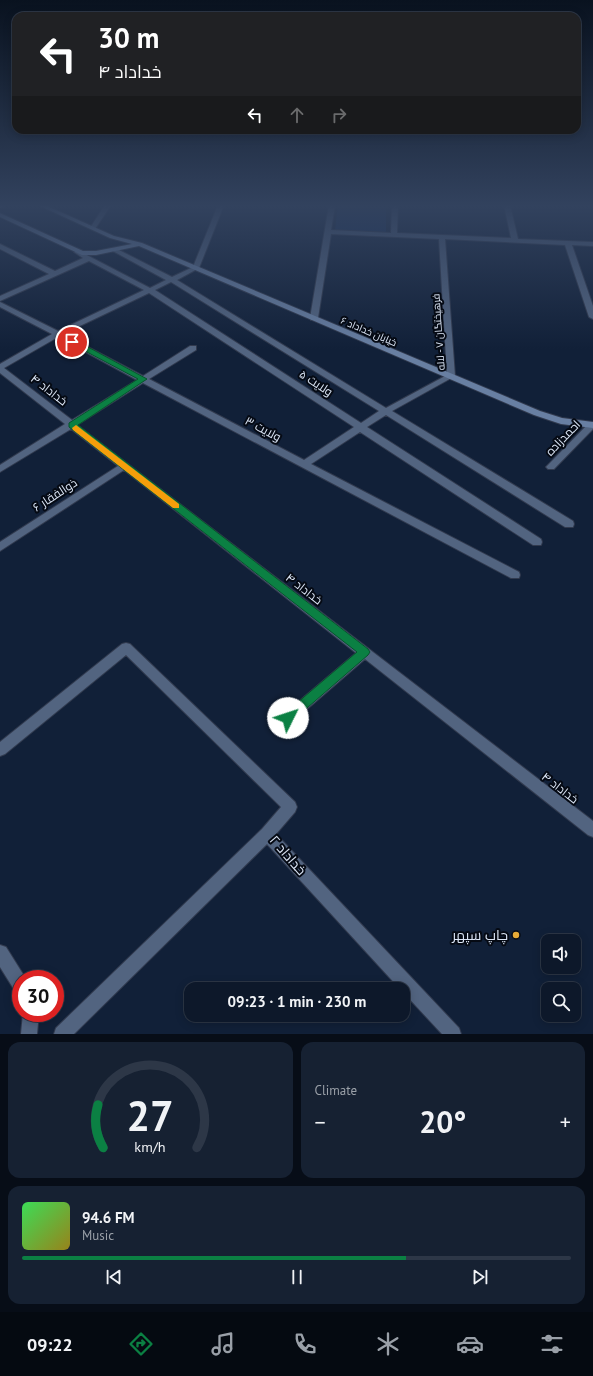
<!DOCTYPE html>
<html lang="en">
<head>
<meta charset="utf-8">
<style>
  body { margin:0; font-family:"PT Sans",Cairo,sans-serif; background:#162132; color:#f1f3f6; height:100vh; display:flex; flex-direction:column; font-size:15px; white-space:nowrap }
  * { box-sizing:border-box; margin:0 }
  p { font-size:13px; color:#9aa0a8 }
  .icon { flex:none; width:22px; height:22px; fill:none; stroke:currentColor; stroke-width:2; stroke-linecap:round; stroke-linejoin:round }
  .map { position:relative; height:1034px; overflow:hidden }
  .side { display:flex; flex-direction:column; gap:8px; padding:8px; background:#070d17; flex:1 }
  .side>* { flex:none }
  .banner { position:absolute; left:12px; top:12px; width:569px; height:122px; border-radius:12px; box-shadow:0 2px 10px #0003,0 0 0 1px #2d3747; background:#202124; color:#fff; overflow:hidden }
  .fabs { position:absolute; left:541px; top:934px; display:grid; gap:8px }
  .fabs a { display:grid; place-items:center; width:40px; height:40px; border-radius:8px; background:#0d182a; box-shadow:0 2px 10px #0003,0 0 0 1px #2d3747; font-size:20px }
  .speed { position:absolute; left:12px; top:970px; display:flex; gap:8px; font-size:20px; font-weight:700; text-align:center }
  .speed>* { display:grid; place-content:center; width:52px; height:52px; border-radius:50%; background:#0d182a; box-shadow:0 2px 10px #0003,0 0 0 1px #2d3747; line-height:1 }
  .speed .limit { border:6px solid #d22; background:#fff; color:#111 }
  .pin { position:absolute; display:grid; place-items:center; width:34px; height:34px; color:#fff; margin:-17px; border:2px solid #fff; border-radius:50%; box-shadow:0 1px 4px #0007 }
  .me { position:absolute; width:44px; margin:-22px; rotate:49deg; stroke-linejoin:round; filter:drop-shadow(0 0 3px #0008) }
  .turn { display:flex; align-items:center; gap:14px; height:84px; padding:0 20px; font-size:18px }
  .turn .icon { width:52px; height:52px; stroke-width:2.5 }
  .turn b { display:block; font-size:28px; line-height:34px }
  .lanes { display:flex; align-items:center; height:38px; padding:0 20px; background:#0003; justify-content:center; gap:20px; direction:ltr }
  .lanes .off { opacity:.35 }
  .big { font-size:30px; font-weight:800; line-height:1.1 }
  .side .tile { flex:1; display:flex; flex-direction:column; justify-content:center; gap:6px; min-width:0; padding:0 14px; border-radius:12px; background:#162132 }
  .side .dial { align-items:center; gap:0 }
  .dial svg { height:104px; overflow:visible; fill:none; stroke:#2d3747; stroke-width:7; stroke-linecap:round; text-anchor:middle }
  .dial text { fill:#f1f3f6; stroke:none }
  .song { display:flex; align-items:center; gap:12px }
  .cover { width:48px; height:48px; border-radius:6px; background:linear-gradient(135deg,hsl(130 70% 55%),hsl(50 70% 35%)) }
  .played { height:4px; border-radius:2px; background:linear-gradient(90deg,#0b8043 70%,#2d3747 70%) }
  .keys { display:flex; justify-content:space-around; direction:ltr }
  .heat { display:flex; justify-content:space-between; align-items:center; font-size:22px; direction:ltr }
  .side .tiles { flex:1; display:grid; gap:8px; grid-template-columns:1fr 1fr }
  .tile:last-child { grid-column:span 2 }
  .trip { position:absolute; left:184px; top:982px; width:226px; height:40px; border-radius:12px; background:#0d182a; box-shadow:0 2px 10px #0003,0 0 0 1px #2d3747; font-weight:800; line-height:40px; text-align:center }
  .tab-bar { display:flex; height:64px; justify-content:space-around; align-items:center; background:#050a11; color:#9aa0a8 }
  .tab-bar .icon { width:28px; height:28px }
  .tab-bar .active { color:#0b8043 }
  .tab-bar b { font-size:18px; color:#f1f3f6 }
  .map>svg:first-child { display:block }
  .green { fill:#112c58 }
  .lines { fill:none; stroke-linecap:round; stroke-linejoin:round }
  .street-casing { stroke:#313a4e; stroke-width:2 }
  .secondary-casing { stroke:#313a4e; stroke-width:2 }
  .street { fill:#526480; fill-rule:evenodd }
  .secondary { fill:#687fa2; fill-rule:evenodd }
  .route { fill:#0b8043; stroke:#07532c }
  .slow { fill:#f59e0b }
  .poi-dot { fill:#e8ab37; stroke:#050a14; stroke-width:1.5 }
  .labels { text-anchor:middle; stroke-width:4; stroke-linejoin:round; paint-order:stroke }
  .far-street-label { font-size:10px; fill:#dde7f7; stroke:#050a14 }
  .street-label { font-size:12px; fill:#dde7f7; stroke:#050a14 }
  .near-street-label { font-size:14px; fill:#dde7f7; stroke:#050a14 }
  .near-poi-label { font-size:14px; fill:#dde7f7; stroke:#050a14; text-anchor:end }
</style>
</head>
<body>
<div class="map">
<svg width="593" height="1034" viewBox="0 0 593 1034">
  <rect width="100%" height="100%" fill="#112038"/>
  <!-- green -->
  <path class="green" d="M 338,205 L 386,207 L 386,232 L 335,230 Z"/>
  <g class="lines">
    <!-- street casing -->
    <g class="street-casing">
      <path id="street" d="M 105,205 L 111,205 L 95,229 L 91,229 L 90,228 Z
        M 218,205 L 224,205 L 199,268 L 177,280 L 386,408 L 447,375 L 439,239 L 331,234 L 318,318 L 317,320 L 311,320 L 310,318 L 329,205 L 335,205 L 331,230 L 391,233 L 392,205 L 398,205 L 397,233 L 511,238 L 504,205 L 510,205 L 518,239 L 593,242 L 593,246 L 572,245 L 593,306 L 593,319 L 589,317 L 565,245 L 445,239 L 455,376 L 392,411 L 573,521 L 574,524 L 573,527 L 565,527 L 386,415 L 367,427 L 541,539 L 542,542 L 541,545 L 533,545 L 360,432 L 311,464 L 519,572 L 520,575 L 519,578 L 511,578 L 143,383 L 77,425 L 593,821 L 593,837 L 588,835 L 365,659 L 292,722 L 288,724 L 284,722 L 282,718 L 284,714 L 356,653 L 124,470 L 0,551 L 0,542 L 118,466 L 71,429 L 0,472 L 0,465 L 65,424 L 0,373 L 0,364 L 52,334 L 0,307 L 0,302 L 58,331 L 144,290 L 89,261 L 0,301 L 0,296 L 49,274 L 0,249 L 0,244 L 55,271 L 83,258 L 74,252 L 79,251 L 150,288 L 166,280 L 111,250 L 111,248 L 115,248 L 172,277 L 193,267 ZM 171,282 L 379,411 L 361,423 L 155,290 ZM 149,293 L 354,427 L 304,460 L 149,379 L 196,350 L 196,346 L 190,346 L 143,376 L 63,334 ZM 58,337 L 137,380 L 72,420 L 4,368 Z
        M 593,422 L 593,429 L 554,469 L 548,469 L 546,467 L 548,465 L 589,423 Z
        M 126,643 L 130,644 L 295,802 L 297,807 L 295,812 L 276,834 L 459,1028 L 461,1034 L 442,1034 L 403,992 L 403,989 L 400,989 L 267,844 L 74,1034 L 54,1034 L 56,1028 L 262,829 L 281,807 L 126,655 L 5,754 L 0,756 L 0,742 L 122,644 Z
        M 0,945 L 6,947 L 26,979 L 21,979 L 21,993 L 15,991 L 0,967 Z
        M 23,1013 L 39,1013 L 37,1034 L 21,1034 Z"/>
    </g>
    <!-- secondary casing -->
    <g class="secondary-casing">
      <path id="secondary" d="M 0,205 L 6,205 L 0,208 Z
        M 38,205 L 45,205 L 114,236 L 142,243 L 540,411 L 562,418 L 593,422 L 593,428 L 561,424 L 534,415 L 139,246 L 96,255 L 82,255 L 0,217 L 0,213 L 2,214 L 83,251 L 96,251 L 132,244 L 110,238 Z"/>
    </g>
    <!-- street -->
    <use href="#street" class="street"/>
    <!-- secondary -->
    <use href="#secondary" class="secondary"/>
  </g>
  <!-- sky -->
  <linearGradient id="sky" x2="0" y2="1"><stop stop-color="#09121f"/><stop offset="0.59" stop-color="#32425e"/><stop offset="1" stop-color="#32425e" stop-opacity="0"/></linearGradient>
  <rect width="593" height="349" fill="url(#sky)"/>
  <!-- route -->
  <path class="route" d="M 70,340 L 75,340 L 147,379 L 78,425 L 368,649 L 370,652 L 368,655 L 292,721 L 288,723 L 284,721 L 282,718 L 284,714 L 357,652 L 69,427 L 69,423 L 138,379 L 70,343 Z"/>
  <!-- slow -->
  <path class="slow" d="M 76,425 L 179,504 L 179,508 L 173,508 L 73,430 L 72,428 Z"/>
  <!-- markers -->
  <circle class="poi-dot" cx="516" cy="935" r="4"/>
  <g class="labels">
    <!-- far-street labels -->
    <g class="far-street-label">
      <text transform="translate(369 331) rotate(23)" y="4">خیابان خداداد ۶</text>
      <text transform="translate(438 332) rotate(-94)" y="4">فرهیختگان ۷ - لاله</text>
    </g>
    <!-- street labels -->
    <g class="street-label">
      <text transform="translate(316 383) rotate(33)" y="4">ولایت ۵</text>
      <text transform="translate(49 390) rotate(38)" y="4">خداداد ۴</text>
      <text transform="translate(263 429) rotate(28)" y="4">ولایت ۳</text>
      <text transform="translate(563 438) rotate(-46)" y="4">احمدزاده</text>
      <text transform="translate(55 495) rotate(-33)" y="4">ذوالفقار ۶</text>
      <text transform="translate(304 589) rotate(38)" y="4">خداداد ۴</text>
      <text transform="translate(560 788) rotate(38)" y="4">خداداد ۴</text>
    </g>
    <!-- near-street labels -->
    <g class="near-street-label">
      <text transform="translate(288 855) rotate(49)" y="5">خداداد ۲</text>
    </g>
    <!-- near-poi labels -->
    <g class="near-poi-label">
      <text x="508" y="940">چاپ سپهر</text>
    </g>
  </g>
</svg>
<div class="fabs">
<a><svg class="icon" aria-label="sound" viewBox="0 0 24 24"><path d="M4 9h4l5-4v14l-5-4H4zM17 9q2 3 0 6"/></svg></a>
<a><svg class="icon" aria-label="search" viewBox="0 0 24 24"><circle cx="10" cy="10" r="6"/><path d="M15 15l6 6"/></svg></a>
</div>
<div class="speed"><div class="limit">30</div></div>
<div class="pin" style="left:72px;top:342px;background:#d93025"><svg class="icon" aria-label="arrive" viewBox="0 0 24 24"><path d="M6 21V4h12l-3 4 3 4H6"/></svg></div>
<svg class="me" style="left:288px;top:718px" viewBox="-20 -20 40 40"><circle r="19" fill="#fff"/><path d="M0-13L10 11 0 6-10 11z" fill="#0b8043"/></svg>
<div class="trip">09:23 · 1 min · 230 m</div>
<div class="banner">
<div class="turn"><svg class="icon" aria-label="left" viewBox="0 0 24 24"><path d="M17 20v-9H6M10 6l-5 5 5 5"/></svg><div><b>30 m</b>خداداد ۴</div></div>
<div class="lanes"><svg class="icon" aria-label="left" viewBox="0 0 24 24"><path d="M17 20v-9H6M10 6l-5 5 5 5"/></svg><svg class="icon off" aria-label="ahead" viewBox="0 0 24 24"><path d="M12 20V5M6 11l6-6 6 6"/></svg><svg class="icon off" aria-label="right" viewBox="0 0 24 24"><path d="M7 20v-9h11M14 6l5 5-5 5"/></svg></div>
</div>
</div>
<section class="side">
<div class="tiles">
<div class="tile dial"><svg viewBox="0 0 100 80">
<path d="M14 69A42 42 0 1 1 86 69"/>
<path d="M14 69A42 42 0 0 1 10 36" stroke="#0b8043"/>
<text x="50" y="56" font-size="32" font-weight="700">27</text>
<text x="50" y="72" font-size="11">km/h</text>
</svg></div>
<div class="tile"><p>Climate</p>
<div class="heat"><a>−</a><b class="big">20°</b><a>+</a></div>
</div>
<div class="tile">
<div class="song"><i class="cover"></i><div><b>94.6 FM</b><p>Music</p></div></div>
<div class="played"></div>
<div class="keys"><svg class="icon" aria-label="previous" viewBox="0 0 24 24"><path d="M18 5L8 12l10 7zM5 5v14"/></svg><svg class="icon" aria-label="pause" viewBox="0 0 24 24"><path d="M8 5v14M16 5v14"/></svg><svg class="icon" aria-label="next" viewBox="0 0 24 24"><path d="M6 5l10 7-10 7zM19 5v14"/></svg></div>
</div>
</div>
</section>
<nav class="tab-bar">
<b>09:22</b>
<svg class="icon active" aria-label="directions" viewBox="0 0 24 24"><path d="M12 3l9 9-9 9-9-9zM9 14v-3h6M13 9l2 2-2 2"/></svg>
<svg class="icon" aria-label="music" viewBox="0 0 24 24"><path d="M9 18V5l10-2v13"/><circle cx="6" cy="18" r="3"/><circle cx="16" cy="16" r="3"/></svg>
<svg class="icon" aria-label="phone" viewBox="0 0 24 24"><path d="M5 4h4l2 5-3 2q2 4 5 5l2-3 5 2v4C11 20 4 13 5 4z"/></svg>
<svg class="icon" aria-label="climate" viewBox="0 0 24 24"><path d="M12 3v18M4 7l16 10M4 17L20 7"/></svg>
<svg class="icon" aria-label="car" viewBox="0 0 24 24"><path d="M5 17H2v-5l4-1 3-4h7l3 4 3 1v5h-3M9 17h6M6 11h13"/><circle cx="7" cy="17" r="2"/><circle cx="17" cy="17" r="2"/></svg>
<svg class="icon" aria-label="filters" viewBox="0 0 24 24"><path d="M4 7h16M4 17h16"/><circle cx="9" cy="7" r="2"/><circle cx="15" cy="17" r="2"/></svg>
</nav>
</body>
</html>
